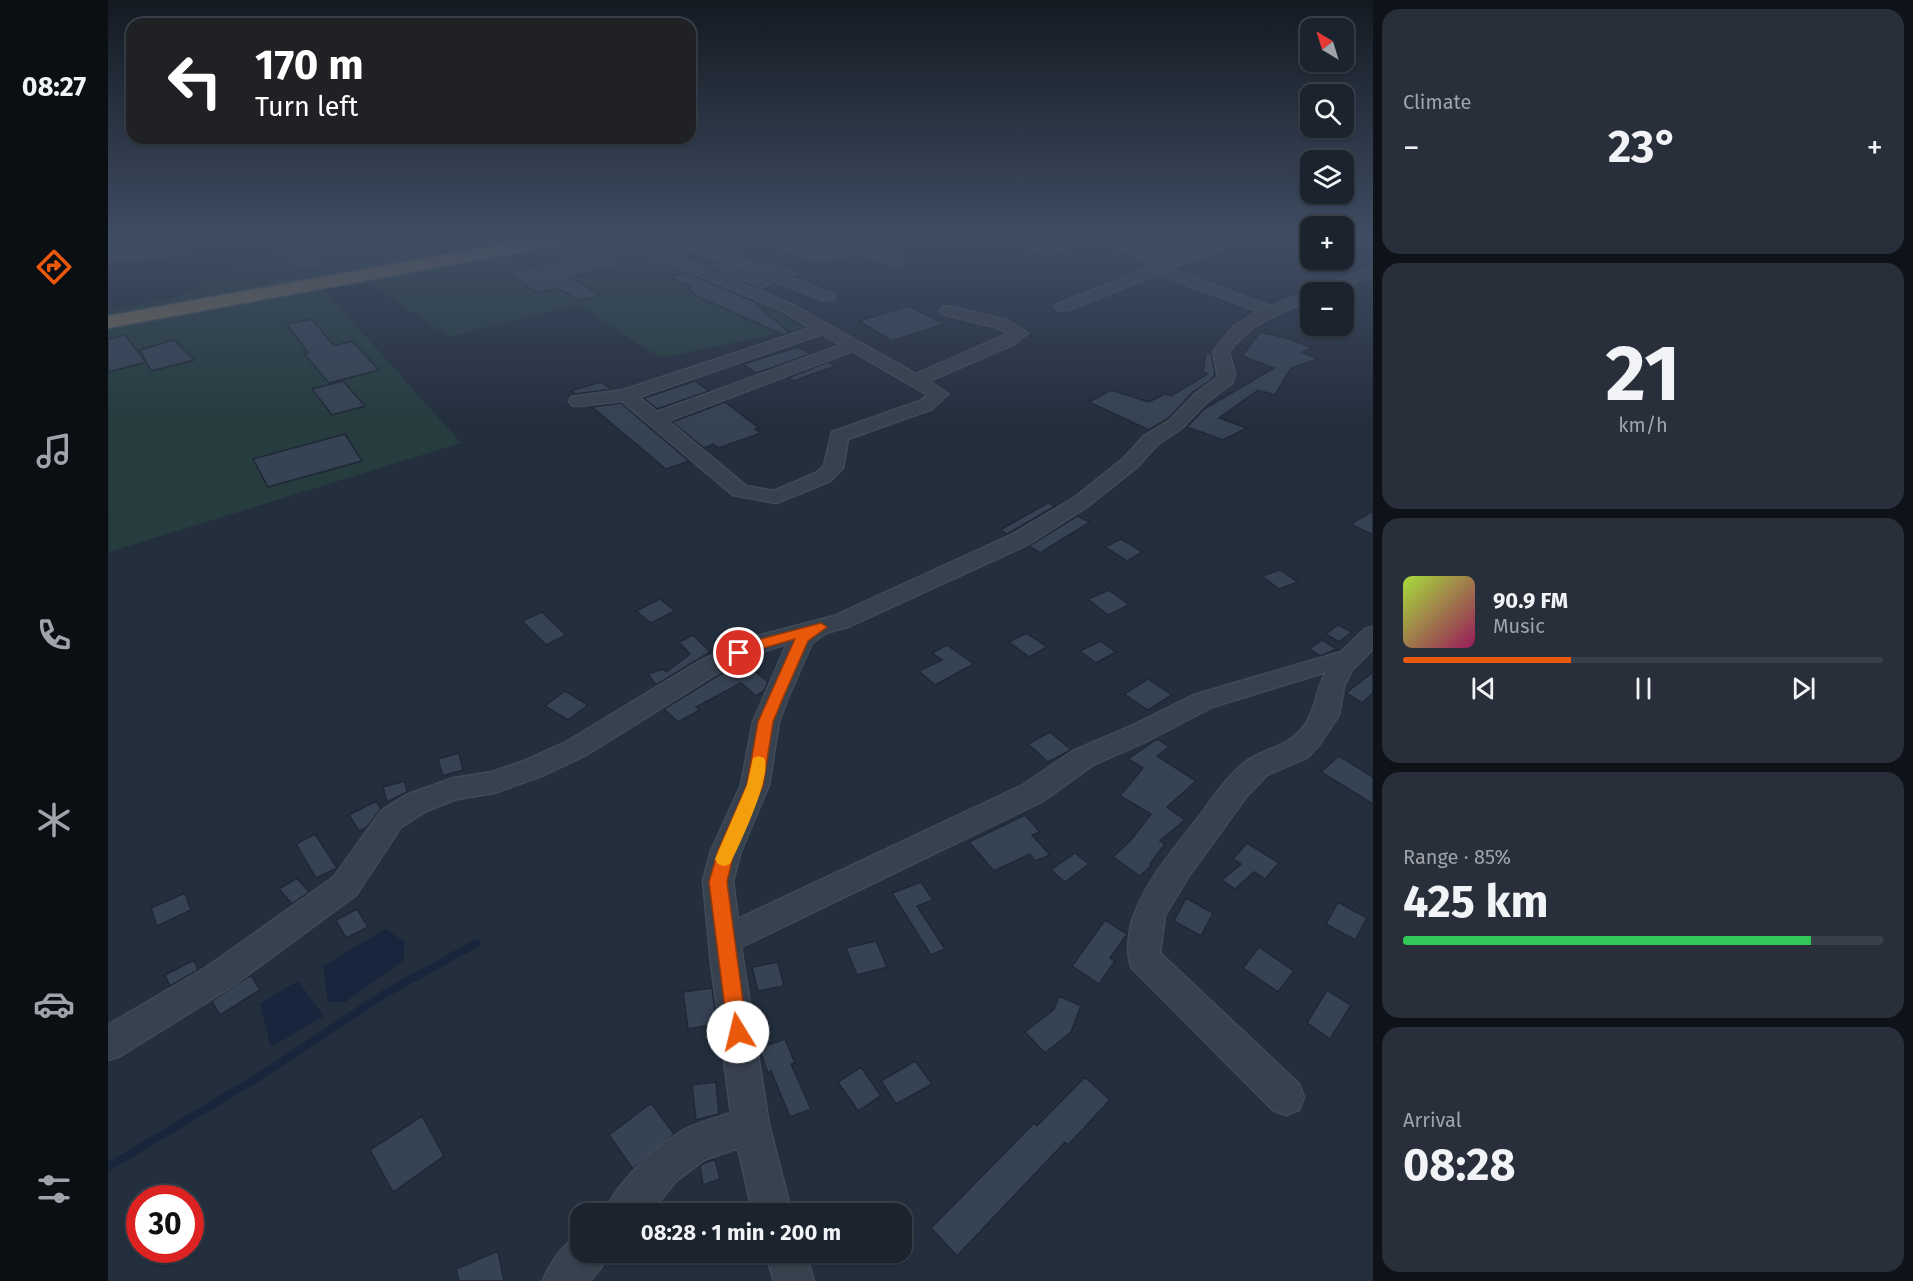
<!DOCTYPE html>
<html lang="en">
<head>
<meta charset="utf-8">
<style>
  body { margin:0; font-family:"Fira Sans",sans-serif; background:#282f3a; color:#f1f3f6; height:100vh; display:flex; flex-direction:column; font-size:22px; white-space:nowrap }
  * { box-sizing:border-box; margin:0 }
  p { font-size:20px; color:#a0a4aa }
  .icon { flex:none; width:33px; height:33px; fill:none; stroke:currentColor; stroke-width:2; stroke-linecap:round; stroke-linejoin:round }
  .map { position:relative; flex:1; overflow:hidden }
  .details { display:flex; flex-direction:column; gap:9px; padding:9px; background:#0f1319; width:540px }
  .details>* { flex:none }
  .guide { position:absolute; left:18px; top:18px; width:570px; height:126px; border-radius:18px; box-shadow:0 2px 4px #0004,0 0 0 2px #39404a; background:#202124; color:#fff; overflow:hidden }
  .needle { width:39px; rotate:322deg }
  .fabs { position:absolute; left:1192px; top:18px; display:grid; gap:12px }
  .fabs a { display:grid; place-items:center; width:54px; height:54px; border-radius:12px; background:#1b232e; box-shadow:0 2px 4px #0004,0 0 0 2px #39404a; font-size:30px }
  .speed { position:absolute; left:18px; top:1185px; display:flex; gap:12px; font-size:30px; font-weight:700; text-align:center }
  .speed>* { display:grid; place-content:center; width:78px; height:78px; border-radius:50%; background:#1b232e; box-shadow:0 2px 4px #0004,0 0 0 2px #39404a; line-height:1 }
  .speed .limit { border:9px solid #d22; background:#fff; color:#111 }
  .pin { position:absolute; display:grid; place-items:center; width:51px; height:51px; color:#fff; margin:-26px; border:3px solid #fff; border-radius:50%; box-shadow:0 2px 6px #0007 }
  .me { position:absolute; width:66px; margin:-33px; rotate:351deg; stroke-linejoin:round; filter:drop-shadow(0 0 4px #0008) }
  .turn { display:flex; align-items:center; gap:21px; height:126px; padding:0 30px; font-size:27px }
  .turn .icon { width:78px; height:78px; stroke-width:2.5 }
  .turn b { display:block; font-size:42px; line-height:51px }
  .big { font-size:45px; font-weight:700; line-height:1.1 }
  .details .card { flex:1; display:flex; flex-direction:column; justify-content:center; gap:9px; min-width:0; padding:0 21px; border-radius:18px; background:#282f3a }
  .details .dial { align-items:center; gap:0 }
  .dial b { font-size:78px; line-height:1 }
  .song { display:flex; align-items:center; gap:18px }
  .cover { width:72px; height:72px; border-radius:9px; background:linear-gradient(135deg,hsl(80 70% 55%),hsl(330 70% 35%)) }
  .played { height:6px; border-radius:3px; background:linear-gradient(90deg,#ea580c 35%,#39404a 35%) }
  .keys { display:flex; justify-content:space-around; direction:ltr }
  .heat { display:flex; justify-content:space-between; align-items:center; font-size:33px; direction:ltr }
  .charge { height:9px; border-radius:4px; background:linear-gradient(90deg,#34c759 85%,#39404a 0) }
  .trip { position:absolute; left:462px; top:1203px; width:342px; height:60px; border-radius:18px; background:#1b232e; box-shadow:0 2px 4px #0004,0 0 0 2px #39404a; font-weight:700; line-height:60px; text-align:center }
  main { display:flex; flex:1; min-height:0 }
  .tabs { display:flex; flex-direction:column; width:108px; justify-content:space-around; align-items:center; background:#0b0e12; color:#a0a4aa }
  .tabs .icon { width:42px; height:42px }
  .tabs .active { color:#ea580c }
  .tabs b { font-size:27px; color:#f1f3f6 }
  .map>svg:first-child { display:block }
  .green { fill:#263c3f }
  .water { fill:#17263c }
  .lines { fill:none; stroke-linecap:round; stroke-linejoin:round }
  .stream { stroke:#17263c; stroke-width:8 }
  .building { fill:#364354; stroke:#1f2835; stroke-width:1.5 }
  .minor-casing { stroke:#414a57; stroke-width:3 }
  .highway-casing { stroke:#434c59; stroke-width:3 }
  .minor { fill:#38414e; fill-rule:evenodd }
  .highway { fill:#746855; fill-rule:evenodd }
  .route { fill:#ea580c; stroke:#983908; stroke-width:1.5 }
  .slow { fill:#f59e0b }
</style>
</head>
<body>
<main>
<nav class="tabs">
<b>08:27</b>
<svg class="icon active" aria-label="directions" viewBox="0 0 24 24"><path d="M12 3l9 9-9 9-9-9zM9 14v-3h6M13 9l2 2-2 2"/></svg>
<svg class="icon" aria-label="music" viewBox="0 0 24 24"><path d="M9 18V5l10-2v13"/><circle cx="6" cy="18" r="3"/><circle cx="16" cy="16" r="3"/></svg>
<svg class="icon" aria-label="phone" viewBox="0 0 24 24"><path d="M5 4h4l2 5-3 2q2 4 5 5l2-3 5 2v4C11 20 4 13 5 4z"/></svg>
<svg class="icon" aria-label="climate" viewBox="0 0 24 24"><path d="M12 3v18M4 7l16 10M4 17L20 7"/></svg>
<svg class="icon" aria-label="car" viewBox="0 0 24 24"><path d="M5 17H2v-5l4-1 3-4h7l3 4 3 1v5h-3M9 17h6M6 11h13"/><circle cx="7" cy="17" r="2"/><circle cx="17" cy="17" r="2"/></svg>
<svg class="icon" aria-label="filters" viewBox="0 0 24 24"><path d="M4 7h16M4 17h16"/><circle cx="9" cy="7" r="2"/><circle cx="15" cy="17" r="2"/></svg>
</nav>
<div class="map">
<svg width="1265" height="1281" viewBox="0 0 1265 1281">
  <rect width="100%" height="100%" fill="#242f3e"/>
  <!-- green -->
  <path class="green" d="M 220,240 L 307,240 L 331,255 L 409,240 L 507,240 L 625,288 L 696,328 L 553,358 L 470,305 L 341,337 L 261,283 L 215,289 L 353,443 L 1,552 L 0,311 L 70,297 L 109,274 Z"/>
  <!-- water -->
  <path class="water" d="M 278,929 L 297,942 L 295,961 L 237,1002 L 220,1002 L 215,966 Z
    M 190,981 L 216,1016 L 163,1047 L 152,1003 Z"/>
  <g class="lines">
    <!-- stream -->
    <path class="stream" d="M 0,1167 L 152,1076 L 278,993 L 369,943"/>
  </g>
  <!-- building -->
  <path class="building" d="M 892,240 L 984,240 L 984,242 L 937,258 Z
    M 194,251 L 223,263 L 199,271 L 169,259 Z
    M 503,252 L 517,266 L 461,277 L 492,295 L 471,301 L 450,288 L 429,293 L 397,271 Z
    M 661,260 L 695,274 L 687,277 L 652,264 Z
    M 609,261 L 668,284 L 654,290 L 596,265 Z
    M 577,272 L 645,301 L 682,333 L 675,335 L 582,293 L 585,292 L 579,289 L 583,287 L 562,277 Z
    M 801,306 L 836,324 L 784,341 L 751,321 Z
    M 204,319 L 226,346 L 244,341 L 271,370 L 221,383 L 196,354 L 200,353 L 179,324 Z
    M 1152,332 L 1179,338 L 1204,348 L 1194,352 L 1210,359 L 1183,368 L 1167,395 L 1150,390 L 1111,418 L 1139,428 L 1115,440 L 1079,427 L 1096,409 L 1166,368 L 1134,356 Z
    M 17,335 L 38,362 L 0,372 L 0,339 Z
    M 66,340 L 86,360 L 43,371 L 32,350 Z
    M 690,347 L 703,354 L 648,373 L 635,364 Z
    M 1098,352 L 1103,353 L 1107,374 L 1104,379 L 1085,392 L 1061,418 L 1041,430 L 981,402 L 1003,390 L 1041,402 L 1057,394 L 1063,396 L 1100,374 L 1095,372 Z
    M 720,362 L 728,366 L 685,381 L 680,378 Z
    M 235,381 L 257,406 L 224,415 L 204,389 Z
    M 587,381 L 601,391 L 549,409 L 536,398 Z
    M 493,382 L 503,389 L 468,394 L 463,391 Z
    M 617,402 L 651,428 L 647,429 L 653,433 L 611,448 L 605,444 L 596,448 L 564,422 Z
    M 513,403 L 581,461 L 558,469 L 484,407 Z
    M 237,434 L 254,461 L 160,487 L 145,459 Z
    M 940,503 L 947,506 L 899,534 L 892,530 Z
    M 1265,511 L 1265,535 L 1243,524 Z
    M 969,516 L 982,522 L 932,553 L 921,546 Z
    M 1013,539 L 1035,552 L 1019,561 L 997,547 Z
    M 1172,570 L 1190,582 L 1171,589 L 1154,576 Z
    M 1001,590 L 1021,605 L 1000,615 L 980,599 Z
    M 552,599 L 567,611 L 543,623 L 528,611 Z
    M 434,612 L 458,635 L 438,645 L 414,621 Z
    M 1230,625 L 1244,632 L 1231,642 L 1218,634 Z
    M 918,633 L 939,647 L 921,657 L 901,642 Z
    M 585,635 L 602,652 L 548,685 L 540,674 L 555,669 L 558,672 L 582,654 L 571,642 Z
    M 1214,640 L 1229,649 L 1212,656 L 1201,649 Z
    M 992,641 L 1008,652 L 988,663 L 972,651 Z
    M 839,645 L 866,664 L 827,685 L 811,671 L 834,660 L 824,653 Z
    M 639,665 L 660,682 L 656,691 L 648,696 L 633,683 L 588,707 L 592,710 L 570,722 L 556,709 L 609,676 L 619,671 L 626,677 L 622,674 Z
    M 1265,672 L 1265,693 L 1254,703 L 1238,693 Z
    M 1040,679 L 1064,695 L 1040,710 L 1016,694 Z
    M 457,691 L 480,705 L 460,720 L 437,706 Z
    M 942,732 L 963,750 L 940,762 L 920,744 Z
    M 1049,739 L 1061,747 L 1049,756 L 1088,781 L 1059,807 L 1077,820 L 1052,841 L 1057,844 L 1042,864 L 1043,866 L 1032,876 L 1005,857 L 1023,840 L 1043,814 L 1012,796 L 1035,768 L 1020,759 Z
    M 351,753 L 355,770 L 335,776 L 330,759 Z
    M 1231,756 L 1265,777 L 1265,804 L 1213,772 Z
    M 297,781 L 299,792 L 279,802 L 275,787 Z
    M 268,801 L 273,809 L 259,827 L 251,831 L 241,815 Z
    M 917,815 L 932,832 L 924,835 L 942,855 L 927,861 L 922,854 L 886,871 L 861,842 Z
    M 207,834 L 229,868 L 208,878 L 188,844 Z
    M 1139,843 L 1171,863 L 1157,879 L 1146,872 L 1127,889 L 1114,880 L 1133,864 L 1125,859 Z
    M 967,853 L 981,864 L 957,882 L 943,870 Z
    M 189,878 L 201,892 L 184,904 L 171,889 Z
    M 813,882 L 825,900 L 809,906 L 837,949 L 823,955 L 784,893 Z
    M 77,893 L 83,910 L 49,926 L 43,908 Z
    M 1078,898 L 1105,913 L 1093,936 L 1066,921 Z
    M 1230,902 L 1259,918 L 1247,940 L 1218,924 Z
    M 249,909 L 260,927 L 238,938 L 228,920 Z
    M 997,920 L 1019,934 L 1002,958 L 1007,961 L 991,984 L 964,966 Z
    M 768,941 L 779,967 L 749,975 L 738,948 Z
    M 1151,947 L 1186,971 L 1170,992 L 1135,968 Z
    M 86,960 L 90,970 L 62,986 L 57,975 Z
    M 670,962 L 676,986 L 650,991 L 644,967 Z
    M 143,975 L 152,990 L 112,1015 L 104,1001 Z
    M 604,988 L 609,1024 L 580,1029 L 575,992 Z
    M 1219,990 L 1243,1005 L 1222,1039 L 1199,1023 Z
    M 951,996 L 973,1006 L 963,1032 L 937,1053 L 917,1032 L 946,1009 Z
    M 677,1039 L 687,1063 L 683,1064 L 703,1109 L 682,1117 L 663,1071 L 660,1073 L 651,1048 Z
    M 807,1061 L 824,1084 L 788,1104 L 773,1081 Z
    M 753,1067 L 773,1096 L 750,1111 L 730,1082 Z
    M 977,1077 L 1002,1100 L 960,1145 L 957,1142 L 849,1256 L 823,1228 L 926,1123 L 929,1126 Z
    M 608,1082 L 611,1114 L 588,1120 L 584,1085 Z
    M 543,1103 L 566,1134 L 525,1169 L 501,1135 Z
    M 314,1116 L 336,1156 L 285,1192 L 262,1150 Z
    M 607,1159 L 612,1179 L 595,1185 L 592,1165 Z
    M 390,1251 L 396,1281 L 351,1281 L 348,1269 Z"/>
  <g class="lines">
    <!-- minor casing -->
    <g class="minor-casing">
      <path id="minor" d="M 74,240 L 90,240 C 69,262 28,259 0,259 L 0,251 C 26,250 50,252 74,240 Z
        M 514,240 L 530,240 L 685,305 L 808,374 L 901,333 L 887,327 L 834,314 L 831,311 L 834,308 L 839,306 L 898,320 L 920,333 L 906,344 L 821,381 L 840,394 L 824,409 L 740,439 L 735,468 L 722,481 L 668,503 L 625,495 L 514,401 L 470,406 L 464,405 L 461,401 L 464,397 L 470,396 L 515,390 L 703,328 L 675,311 L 515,243 ZM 714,334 L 733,345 L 549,412 L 531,397 ZM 744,351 L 820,395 L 812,401 L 724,432 L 716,466 L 708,473 L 666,491 L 638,486 L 560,421 Z
        M 566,240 L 584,240 L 725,294 L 727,297 L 725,300 L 715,300 L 568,243 Z
        M 657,240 L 675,240 L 705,251 L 715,252 L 752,245 L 794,259 L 796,262 L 789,266 L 751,253 L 715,260 L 703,259 L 659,243 Z
        M 995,240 L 1012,240 L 1061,260 L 1109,240 L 1126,240 L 1125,243 L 1063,269 L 1162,306 L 1265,267 L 1265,276 L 1220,292 L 1203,292 L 1203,300 C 1172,313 1141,323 1121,352 L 1127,374 L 1124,383 L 1099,402 L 1074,428 L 1050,444 L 1029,467 L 980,506 L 921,544 L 742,626 L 718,633 L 704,643 L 679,700 L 671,722 L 661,785 L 633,851 L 625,881 L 630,919 L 915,785 L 965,751 L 1019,728 L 1086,695 L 1233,652 L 1257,629 L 1265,627 L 1265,649 L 1244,670 L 1236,686 L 1231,715 L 1211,745 L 1200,757 L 1159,775 L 1138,797 L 1082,874 L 1057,915 L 1052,953 L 1191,1084 L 1196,1097 L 1191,1110 L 1178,1115 L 1165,1110 L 1024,968 C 1017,953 1021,926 1028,911 C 1042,875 1071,843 1094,813 C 1107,795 1121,774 1139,761 C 1157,748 1178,748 1193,730 C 1208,713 1207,692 1218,672 L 1104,707 L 1037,742 L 985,765 L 935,801 L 633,947 L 661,1125 L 684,1214 L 645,1214 L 630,1148 L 596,1160 L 568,1181 L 541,1214 L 496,1214 C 508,1184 544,1149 571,1133 C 586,1123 606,1119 623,1113 L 603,963 L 595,881 L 603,851 L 633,785 L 645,722 L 679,644 L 656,651 L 608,674 L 478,755 L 436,775 L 386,793 L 349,799 L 318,811 L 293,827 L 248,895 L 123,987 L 12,1056 L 0,1060 L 0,1025 L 99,967 L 226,877 L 273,811 L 298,795 L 346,778 L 384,772 L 416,761 L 460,741 L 590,662 L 638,639 L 726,616 L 905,534 L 966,498 L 1015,459 L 1036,436 L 1062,420 L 1087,394 L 1110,377 L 1105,352 L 1125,327 L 1150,311 L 1050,274 L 960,310 L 950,310 L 947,307 L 950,304 L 1048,265 L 996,243 Z
        M 472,1235 L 472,1252 L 500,1252 L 494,1266 L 482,1281 L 435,1281 C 441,1265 456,1242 472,1235 Z
        M 657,1252 L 697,1252 L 706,1281 L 666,1281 Z"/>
    </g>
    <!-- highway casing -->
    <g class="highway-casing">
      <path id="highway" d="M 417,240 L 454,240 L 452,244 L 445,246 L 0,328 L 0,316 Z"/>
    </g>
    <!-- minor -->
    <use href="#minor" class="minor"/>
    <!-- highway -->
    <use href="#highway" class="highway"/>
  </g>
  <!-- sky -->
  <linearGradient id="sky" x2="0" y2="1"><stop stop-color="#141a22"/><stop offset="0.57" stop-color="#3f4d63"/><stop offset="1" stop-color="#3f4d63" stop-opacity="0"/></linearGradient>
  <rect width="1265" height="419" fill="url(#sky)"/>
  <!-- route -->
  <path class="route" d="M 713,623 L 719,627 L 700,641 L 674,700 L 665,722 L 655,785 L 626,851 L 619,882 L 639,1032 L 636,1039 L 630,1042 L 623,1039 L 620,1032 L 601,882 L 610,851 L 639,785 L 650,722 L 687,639 L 652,649 L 631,658 L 624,653 L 642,642 Z"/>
  <!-- slow -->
  <path class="slow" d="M 650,756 L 656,758 C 665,775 631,846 622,864 L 616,866 L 610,864 L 607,859 L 639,785 L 645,758 Z"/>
</svg>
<div class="fabs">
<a><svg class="needle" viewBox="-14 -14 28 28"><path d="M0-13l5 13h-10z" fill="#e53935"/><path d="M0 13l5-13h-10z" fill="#a0a4aa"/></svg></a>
<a><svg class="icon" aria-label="search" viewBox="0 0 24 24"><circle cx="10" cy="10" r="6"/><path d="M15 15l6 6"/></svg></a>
<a><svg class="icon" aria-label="layers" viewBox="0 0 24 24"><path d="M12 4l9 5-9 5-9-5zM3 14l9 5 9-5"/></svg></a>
<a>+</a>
<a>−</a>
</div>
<div class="speed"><div class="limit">30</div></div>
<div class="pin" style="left:631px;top:653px;background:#d93025"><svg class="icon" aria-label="arrive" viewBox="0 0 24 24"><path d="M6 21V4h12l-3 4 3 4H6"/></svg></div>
<svg class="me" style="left:630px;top:1032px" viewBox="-20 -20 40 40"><circle r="19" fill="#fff"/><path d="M0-13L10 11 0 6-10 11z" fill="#ea580c"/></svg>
<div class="trip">08:28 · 1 min · 200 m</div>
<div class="guide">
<div class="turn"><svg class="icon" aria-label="left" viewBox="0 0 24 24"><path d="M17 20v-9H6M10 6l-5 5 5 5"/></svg><div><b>170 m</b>Turn left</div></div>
</div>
</div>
<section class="details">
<div class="card"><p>Climate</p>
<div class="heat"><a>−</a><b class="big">23°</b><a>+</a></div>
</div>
<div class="card dial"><b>21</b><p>km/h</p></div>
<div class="card">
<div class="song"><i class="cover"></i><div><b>90.9 FM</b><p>Music</p></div></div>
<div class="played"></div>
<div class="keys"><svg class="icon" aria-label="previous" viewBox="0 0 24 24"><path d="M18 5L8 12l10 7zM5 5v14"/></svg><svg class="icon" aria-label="pause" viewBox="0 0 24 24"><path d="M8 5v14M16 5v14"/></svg><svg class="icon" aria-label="next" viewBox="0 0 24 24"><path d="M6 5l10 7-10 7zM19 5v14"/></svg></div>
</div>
<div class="card"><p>Range · 85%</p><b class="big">425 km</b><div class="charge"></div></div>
<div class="card"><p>Arrival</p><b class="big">08:28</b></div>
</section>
</main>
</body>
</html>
